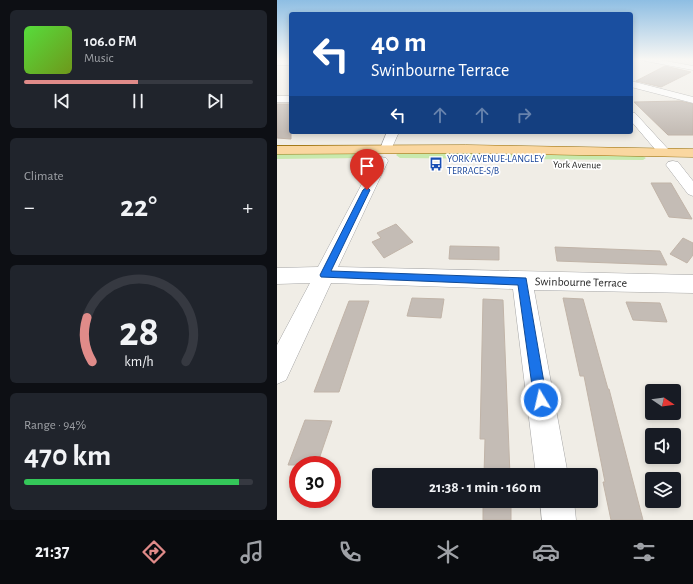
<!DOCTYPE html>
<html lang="en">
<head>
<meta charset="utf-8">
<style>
  body { margin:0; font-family:"Alegreya Sans",sans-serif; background:#20242c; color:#f1f3f6; height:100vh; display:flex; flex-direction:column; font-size:15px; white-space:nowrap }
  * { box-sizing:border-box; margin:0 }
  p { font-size:13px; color:#9ea1a6 }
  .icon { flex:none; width:22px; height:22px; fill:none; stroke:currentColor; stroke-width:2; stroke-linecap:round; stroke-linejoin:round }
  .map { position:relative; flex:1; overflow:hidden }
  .sheet { display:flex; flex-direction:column; gap:10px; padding:10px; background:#0d0f14; width:277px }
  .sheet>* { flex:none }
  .hud { position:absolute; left:12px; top:12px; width:344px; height:122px; border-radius:4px; box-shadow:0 2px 6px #0003; background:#1a4fa0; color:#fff; overflow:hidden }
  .needle { width:26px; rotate:103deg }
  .buttons { position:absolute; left:368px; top:384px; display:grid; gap:8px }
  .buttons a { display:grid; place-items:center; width:36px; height:36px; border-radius:4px; background:#171b24; box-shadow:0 2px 6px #0003; font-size:20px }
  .speed { position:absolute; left:12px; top:456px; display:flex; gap:8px; font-size:20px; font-weight:700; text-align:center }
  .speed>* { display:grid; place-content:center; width:52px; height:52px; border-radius:50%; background:#171b24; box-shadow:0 2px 6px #0003; line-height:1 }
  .speed .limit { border:6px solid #d22; background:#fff; color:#111 }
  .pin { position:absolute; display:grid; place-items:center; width:34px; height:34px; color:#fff; margin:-41px -17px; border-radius:50% 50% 50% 0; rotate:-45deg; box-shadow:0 0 4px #0007 }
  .pin .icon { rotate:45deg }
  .me { position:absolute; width:44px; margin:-22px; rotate:351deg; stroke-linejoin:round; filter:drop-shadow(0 0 3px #0008) }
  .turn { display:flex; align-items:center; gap:14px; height:84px; padding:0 16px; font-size:18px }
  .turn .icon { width:52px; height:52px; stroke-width:2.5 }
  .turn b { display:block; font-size:28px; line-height:34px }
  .lanes { display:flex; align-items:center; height:38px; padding:0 16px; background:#0003; justify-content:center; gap:20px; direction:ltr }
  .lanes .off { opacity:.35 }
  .big { font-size:30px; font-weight:700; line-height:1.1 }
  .sheet .tile { flex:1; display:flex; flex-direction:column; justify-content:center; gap:6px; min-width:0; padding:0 14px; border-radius:6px; background:#20242c }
  .sheet .dial { align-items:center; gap:0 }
  .dial svg { height:104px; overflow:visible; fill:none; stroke:#363941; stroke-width:7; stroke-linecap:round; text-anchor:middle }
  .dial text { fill:#f1f3f6; stroke:none }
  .song { display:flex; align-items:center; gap:12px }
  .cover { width:48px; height:48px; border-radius:6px; background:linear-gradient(135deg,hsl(110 70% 55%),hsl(80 70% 35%)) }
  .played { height:4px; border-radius:2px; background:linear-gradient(90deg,#e08b89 50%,#363941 50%) }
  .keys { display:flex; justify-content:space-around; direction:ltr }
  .heat { display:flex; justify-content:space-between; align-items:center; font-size:22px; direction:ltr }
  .charge { height:6px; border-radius:3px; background:linear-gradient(90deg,#34c759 94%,#363941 0) }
  .trip { position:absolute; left:95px; top:468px; width:226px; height:40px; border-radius:4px; background:#171b24; box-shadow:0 2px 6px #0003; font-weight:700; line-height:40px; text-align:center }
  .menu { display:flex; height:64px; justify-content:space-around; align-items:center; background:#090b0e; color:#9ea1a6 }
  .menu .icon { width:28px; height:28px }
  .menu .on { color:#e08b89 }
  .menu b { font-size:18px; color:#f1f3f6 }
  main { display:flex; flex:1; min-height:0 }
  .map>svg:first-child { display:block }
  .grass { fill:#c8e9ad }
  .building { fill:#c4bcb5; stroke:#c1b4a8 }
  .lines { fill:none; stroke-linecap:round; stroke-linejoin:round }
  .minor-casing { stroke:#a6a6a6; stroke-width:1 }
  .major-casing { stroke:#986c03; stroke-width:1 }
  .minor { fill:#fff; fill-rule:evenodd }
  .major { fill:#fad7a0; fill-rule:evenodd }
  .route { fill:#1a73e8; stroke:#114b97 }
  .labels { text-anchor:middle; stroke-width:3.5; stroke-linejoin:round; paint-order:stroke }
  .far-transit-label { font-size:10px; fill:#164399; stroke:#fff; text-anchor:start }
  .far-street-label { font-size:10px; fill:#1f1f1f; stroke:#fff }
  .street-label { font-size:12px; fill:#1f1f1f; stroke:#fff }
</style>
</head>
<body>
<main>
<section class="sheet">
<div class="tile">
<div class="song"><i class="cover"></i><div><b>106.0 FM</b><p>Music</p></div></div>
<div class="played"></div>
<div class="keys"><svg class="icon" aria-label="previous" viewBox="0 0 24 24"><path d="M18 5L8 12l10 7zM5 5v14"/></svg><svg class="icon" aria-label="pause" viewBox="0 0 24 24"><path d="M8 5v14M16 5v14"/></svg><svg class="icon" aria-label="next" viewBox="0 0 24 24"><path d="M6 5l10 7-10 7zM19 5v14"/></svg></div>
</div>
<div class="tile"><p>Climate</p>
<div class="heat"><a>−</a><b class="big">22°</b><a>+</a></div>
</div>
<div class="tile dial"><svg viewBox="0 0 100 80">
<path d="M14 69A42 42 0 1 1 86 69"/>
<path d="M14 69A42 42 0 0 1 10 35" stroke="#e08b89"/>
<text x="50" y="56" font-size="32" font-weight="700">28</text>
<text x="50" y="72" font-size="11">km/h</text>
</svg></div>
<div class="tile"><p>Range · 94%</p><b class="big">470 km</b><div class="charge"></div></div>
</section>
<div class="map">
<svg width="416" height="520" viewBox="0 0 416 520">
  <rect width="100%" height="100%" fill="#f0ede6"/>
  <!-- grass -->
  <path class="grass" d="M 122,152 L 364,155 L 369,158 L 366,160 L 123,158 L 119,155 Z
    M 89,153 L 94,155 L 87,158 L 0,159 L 0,154 Z"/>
  <!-- building -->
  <path class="building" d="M 388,66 L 414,72 L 384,87 L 359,81 Z
    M 403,101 L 416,104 L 416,135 L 391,135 L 357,102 Z
    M 0,104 L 14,104 L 14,139 L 0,138 Z
    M 374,183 L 394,183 L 415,219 L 392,217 Z
    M 119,224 L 136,242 L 107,258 L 95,242 L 104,238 L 100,233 Z
    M 406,238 L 416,243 L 416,255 L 410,263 L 393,254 Z
    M 173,246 L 222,247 L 222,260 L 172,259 Z
    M 278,247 L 383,251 L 390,265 L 280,261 Z
    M 135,298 L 167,299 L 164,318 L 130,316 Z
    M 286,298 L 306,299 L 331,389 L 332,389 L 366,520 L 334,520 L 326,482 L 328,482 L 307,376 L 303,376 Z
    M 206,299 L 226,300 L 233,475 L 207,475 L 208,439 L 203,439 Z
    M 72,301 L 92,301 L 62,392 L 37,392 Z
    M 349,302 L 383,303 L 390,322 L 356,320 Z
    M 28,420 L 55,421 L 40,465 L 11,465 Z
    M 206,501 L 234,501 L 234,520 L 206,520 Z"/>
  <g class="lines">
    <!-- minor casing -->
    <g class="minor-casing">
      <path id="minor" d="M 365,59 L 378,59 L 416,66 L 416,70 L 368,61 Z
        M 0,61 L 14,61 L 14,65 L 0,65 Z
        M 354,81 L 416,97 L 416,103 L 354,87 Z
        M 0,96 L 14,96 L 14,102 L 0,102 Z
        M 354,112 L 358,113 L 391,149 L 393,152 L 391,155 L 383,155 L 354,121 Z
        M 110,132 L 122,132 L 113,152 L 105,152 L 103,149 Z
        M 104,157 L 109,158 L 111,161 L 61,267 L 416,275 L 416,293 L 257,290 L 291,475 L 259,475 L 236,289 L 54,283 L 9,380 L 0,384 L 0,345 L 33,283 L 0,284 L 0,268 L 41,267 L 97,161 L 99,158 Z
        M 396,161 L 401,162 L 416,181 L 416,196 L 411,194 L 389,165 L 391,162 Z
        M 263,501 L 297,501 L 299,520 L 265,520 Z"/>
    </g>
    <!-- major casing -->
    <g class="major-casing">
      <path id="major" d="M 189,145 L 416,149 L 416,157 L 189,153 L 0,154 L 0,146 Z"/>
    </g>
    <!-- minor -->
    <use href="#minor" class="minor"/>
    <!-- major -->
    <use href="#major" class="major"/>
  </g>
  <!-- sky -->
  <linearGradient id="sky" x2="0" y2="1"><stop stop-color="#8ebee3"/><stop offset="0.45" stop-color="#f8f7f4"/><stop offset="1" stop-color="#f8f7f4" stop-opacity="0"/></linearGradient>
  <rect width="416" height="132" fill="url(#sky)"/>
  <!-- route -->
  <path class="route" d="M 90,187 L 93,190 L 54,271 L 249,278 L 270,400 L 268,405 L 264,407 L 259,405 L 257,400 L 241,285 L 44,277 L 43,275 L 86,190 Z"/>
  <!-- icons -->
  <defs>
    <g id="bus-bare" transform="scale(1.08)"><path d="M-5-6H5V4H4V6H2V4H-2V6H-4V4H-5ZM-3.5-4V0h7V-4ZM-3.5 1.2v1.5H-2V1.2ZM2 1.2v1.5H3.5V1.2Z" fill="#1a4fb4" stroke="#fff" stroke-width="2.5" paint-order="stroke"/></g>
  </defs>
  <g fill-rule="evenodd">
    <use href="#bus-bare" x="159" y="164"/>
  </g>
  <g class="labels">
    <!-- far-transit labels -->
    <g class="far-transit-label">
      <text x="170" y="162">YORK AVENUE-LANGLEY<tspan x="170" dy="12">TERRACE-S/B</tspan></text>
    </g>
    <!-- far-street labels -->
    <g class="far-street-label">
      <text transform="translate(300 164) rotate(1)" y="4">York Avenue</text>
    </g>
    <!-- street labels -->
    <g class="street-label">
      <text transform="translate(304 282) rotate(1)" y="4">Swinbourne Terrace</text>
    </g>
  </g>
</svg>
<div class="buttons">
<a><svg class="needle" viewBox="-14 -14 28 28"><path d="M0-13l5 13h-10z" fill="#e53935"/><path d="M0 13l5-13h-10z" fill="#9ea1a6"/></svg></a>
<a><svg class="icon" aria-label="sound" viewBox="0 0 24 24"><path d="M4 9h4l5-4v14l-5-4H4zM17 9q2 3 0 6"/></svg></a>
<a><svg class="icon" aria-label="layers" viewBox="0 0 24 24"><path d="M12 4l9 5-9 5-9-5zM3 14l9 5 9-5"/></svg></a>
</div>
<div class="speed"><div class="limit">30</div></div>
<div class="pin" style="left:90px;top:190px;background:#d93025"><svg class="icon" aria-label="arrive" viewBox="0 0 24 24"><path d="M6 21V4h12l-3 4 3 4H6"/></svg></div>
<svg class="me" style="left:264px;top:400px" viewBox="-20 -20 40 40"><circle r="17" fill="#1a73e8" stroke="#fff" stroke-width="3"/><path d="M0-11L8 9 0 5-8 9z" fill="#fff"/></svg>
<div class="trip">21:38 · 1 min · 160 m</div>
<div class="hud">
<div class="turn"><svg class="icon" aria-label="left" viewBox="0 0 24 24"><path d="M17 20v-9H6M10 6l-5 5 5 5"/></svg><div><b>40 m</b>Swinbourne Terrace</div></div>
<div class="lanes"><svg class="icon" aria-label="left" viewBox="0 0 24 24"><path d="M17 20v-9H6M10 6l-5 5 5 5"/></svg><svg class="icon off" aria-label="ahead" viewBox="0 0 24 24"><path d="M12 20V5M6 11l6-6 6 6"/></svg><svg class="icon off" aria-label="ahead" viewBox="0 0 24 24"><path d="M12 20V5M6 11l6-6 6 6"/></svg><svg class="icon off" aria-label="right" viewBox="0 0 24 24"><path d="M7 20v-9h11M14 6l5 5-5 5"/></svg></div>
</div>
</div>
</main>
<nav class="menu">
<b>21:37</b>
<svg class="icon on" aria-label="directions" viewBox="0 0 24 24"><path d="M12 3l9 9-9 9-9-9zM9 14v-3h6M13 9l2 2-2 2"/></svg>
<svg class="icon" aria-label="music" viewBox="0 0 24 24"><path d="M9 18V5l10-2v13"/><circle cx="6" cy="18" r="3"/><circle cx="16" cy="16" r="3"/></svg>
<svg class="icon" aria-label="phone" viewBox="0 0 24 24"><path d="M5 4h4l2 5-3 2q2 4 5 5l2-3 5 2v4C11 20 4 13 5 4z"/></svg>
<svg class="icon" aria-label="climate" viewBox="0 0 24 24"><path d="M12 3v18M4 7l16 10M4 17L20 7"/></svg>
<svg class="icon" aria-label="car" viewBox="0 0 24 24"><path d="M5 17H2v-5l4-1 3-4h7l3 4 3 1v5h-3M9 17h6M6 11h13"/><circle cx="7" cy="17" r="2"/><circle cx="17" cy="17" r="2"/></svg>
<svg class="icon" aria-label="filters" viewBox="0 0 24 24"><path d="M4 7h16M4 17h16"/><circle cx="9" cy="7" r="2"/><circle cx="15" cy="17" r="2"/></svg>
</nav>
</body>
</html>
